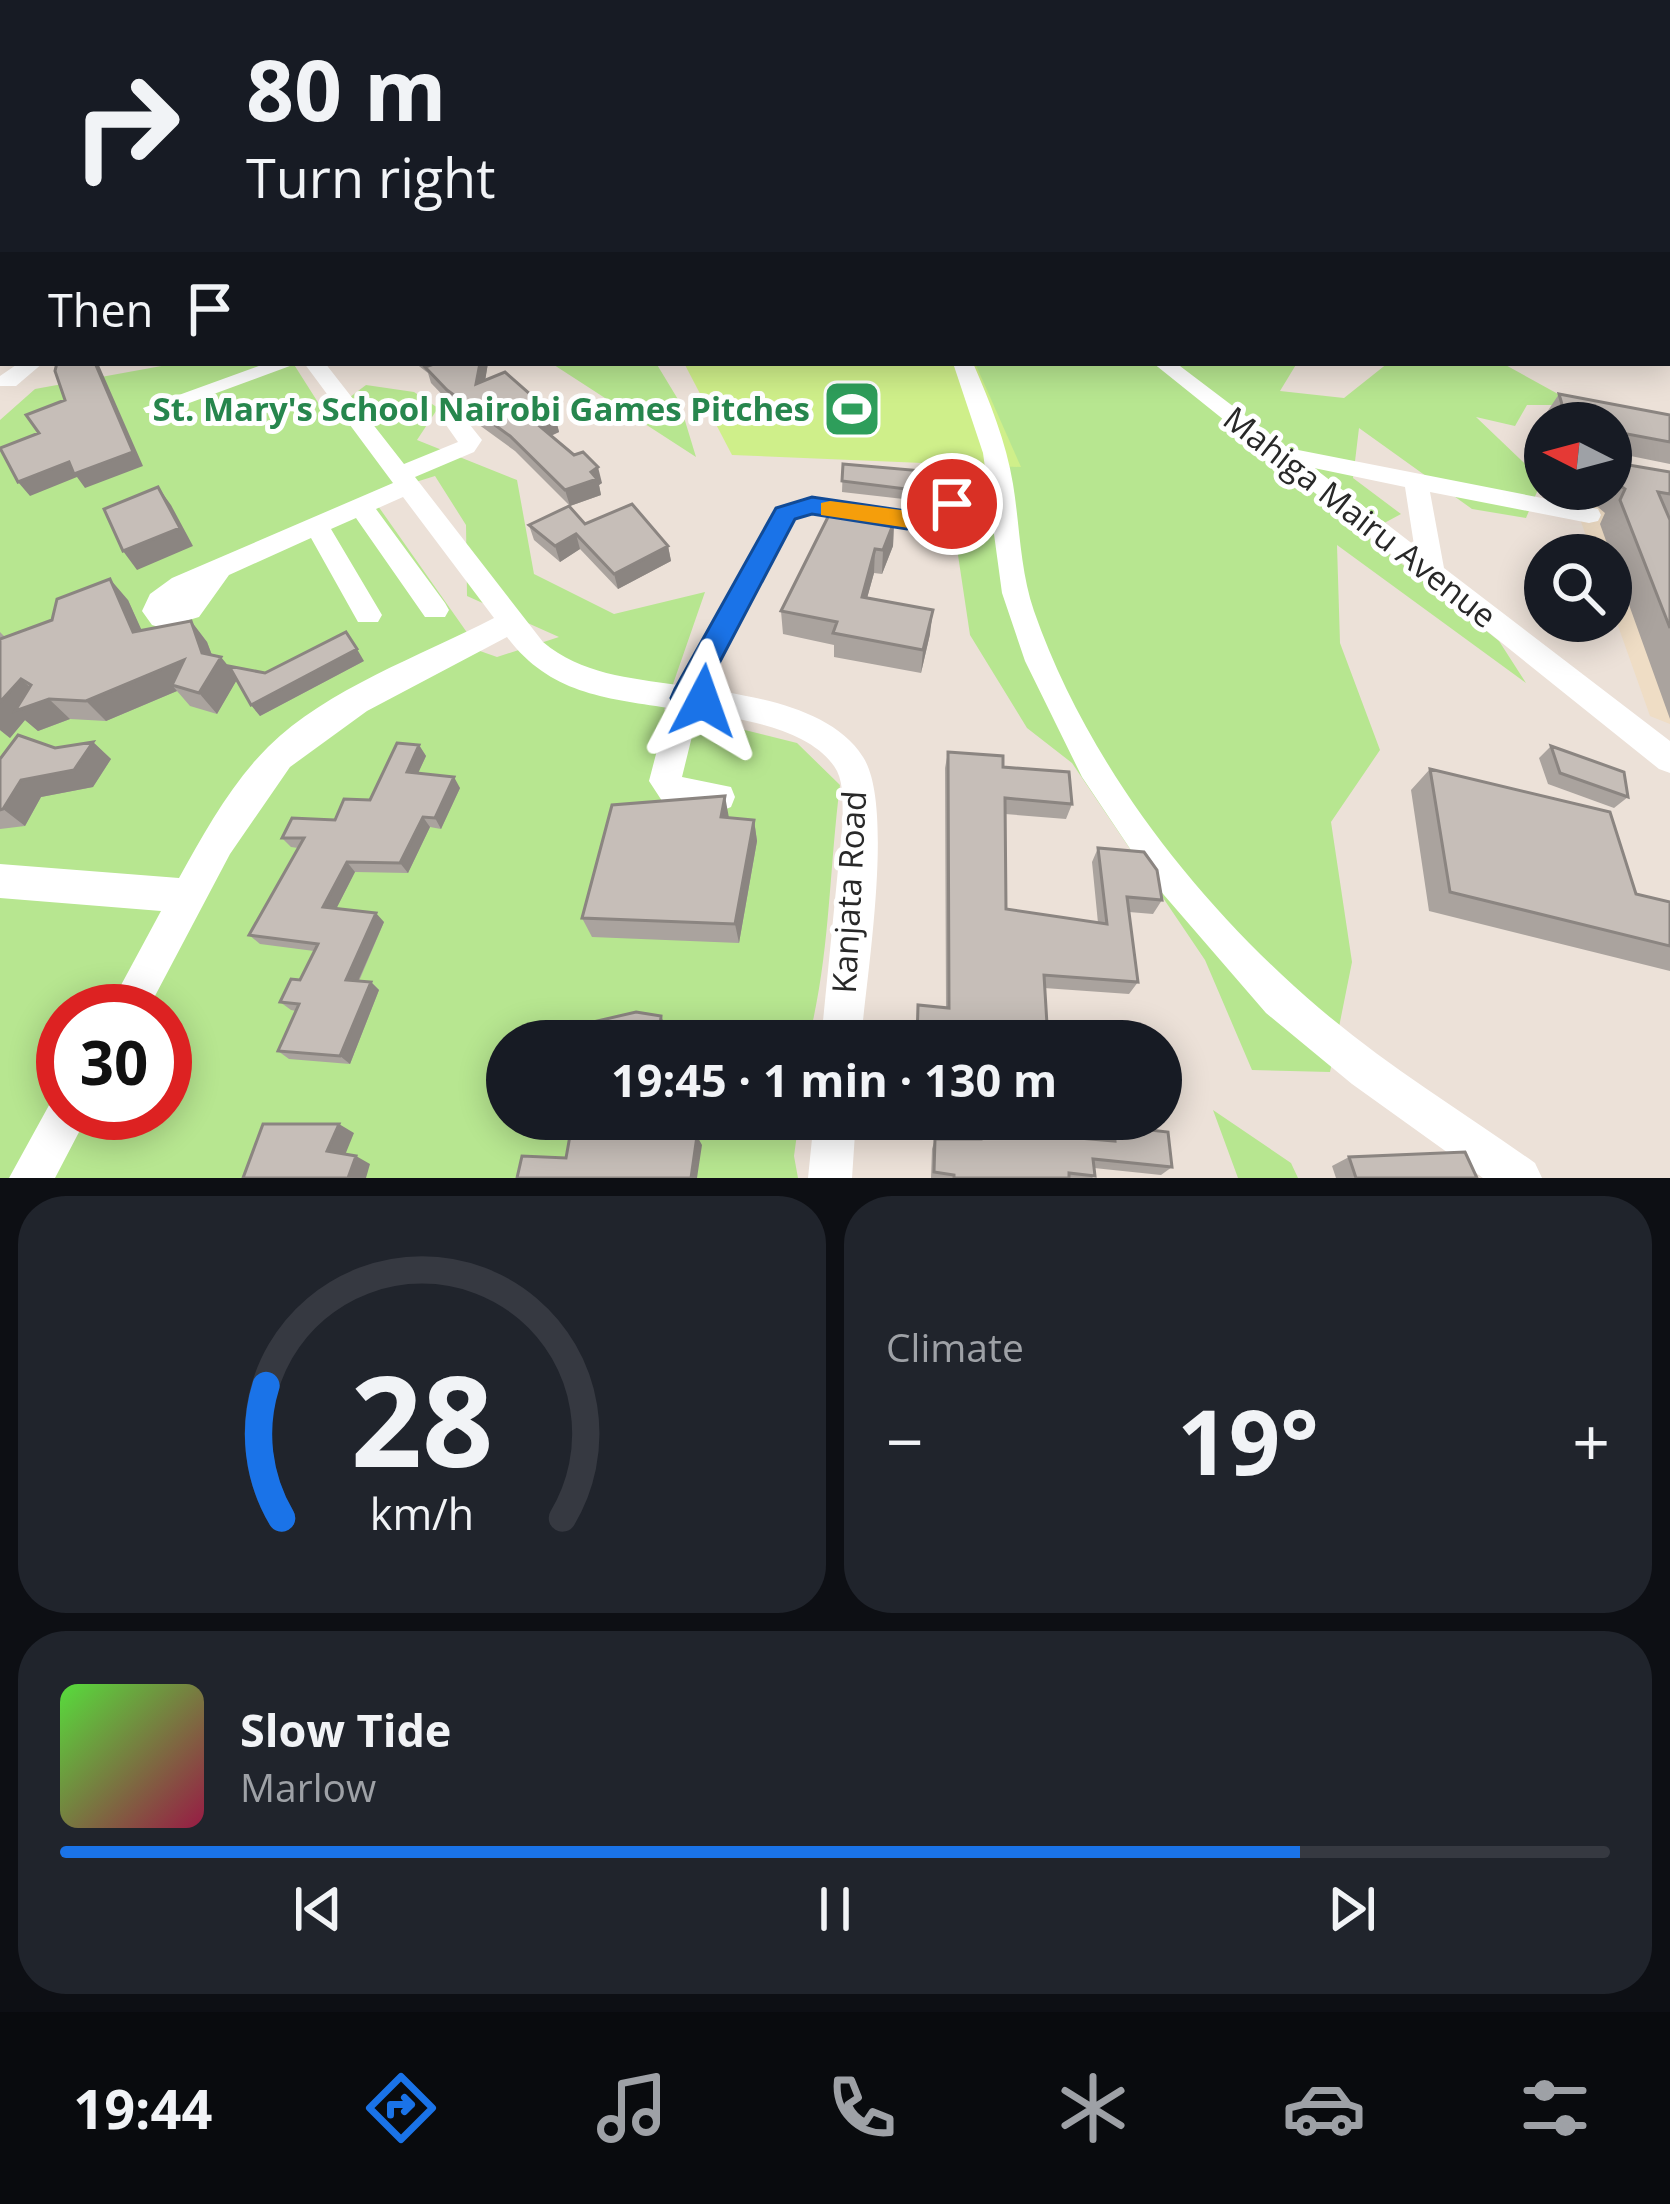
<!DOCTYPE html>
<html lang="en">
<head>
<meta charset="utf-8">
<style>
  body { margin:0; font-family:"Open Sans",sans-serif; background:#20242c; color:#f1f3f6; height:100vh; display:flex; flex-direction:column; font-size:45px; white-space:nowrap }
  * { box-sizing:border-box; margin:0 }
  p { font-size:39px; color:#9ea1a6 }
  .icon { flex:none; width:66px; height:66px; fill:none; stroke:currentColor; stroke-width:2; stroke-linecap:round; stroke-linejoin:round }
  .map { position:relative; height:1178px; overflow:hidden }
  .panel { display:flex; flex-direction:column; gap:18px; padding:18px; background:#0d0f14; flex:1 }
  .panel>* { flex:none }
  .banner { position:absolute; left:0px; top:0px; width:1671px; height:366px; box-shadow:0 6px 30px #0003; background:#171b24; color:#f1f3f6; overflow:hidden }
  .needle { width:78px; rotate:276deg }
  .fabs { position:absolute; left:1524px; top:402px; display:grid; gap:24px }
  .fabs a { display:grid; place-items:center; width:108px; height:108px; border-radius:50%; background:#171b24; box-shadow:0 6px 30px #0003; font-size:60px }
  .speed { position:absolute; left:36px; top:984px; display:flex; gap:24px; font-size:60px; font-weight:700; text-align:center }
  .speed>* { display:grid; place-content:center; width:156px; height:156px; border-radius:50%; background:#171b24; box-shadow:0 6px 30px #0003; line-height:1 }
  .speed .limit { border:18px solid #d22; background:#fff; color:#111 }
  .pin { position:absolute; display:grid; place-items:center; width:102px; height:102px; color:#fff; margin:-51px; border:6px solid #fff; border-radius:50%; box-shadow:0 3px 12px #0007 }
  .me { position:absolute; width:132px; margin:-66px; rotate:4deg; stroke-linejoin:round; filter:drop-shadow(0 0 9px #0008) }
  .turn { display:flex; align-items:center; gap:42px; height:252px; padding:0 48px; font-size:54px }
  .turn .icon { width:156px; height:156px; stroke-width:2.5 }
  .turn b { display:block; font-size:84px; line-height:102px }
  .then { display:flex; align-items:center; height:114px; padding:0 48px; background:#0003; gap:24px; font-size:45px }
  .big { font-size:90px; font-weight:700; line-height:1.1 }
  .panel .card { flex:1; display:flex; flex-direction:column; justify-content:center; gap:18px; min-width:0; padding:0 42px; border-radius:48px; background:#20242c }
  .panel .dial { align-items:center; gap:0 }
  .dial svg { height:312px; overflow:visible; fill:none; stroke:#363941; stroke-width:7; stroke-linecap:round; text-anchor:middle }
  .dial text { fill:#f1f3f6; stroke:none }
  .song { display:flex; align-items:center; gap:36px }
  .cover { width:144px; height:144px; border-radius:18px; background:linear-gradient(135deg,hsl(110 70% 55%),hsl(340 70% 35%)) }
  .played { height:12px; border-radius:6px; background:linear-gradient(90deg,#1a73e8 80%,#363941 80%) }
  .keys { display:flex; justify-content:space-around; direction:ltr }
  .heat { display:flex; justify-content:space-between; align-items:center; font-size:66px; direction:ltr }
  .panel .tiles { flex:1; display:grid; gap:18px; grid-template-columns:1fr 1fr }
  .card:last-child { grid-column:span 2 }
  .trip { position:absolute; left:486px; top:1020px; width:696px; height:120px; border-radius:60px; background:#171b24; box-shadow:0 6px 30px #0003; font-weight:700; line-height:120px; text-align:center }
  .menu { display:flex; height:192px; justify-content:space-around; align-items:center; background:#090b0e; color:#9ea1a6 }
  .menu .icon { width:84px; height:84px }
  .menu .on { color:#1a73e8 }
  .menu b { font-size:54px; color:#f1f3f6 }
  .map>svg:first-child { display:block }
  .education { fill:#efddc5 }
  .green { fill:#b7e690; fill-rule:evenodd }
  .pitch { fill:#cfef8a }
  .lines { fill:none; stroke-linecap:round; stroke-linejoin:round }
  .minor { fill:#fff; fill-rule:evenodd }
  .wall { fill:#aaa39e }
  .shaded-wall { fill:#8b8581 }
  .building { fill:#c6beb8; stroke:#8b8581; stroke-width:3 }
  .route { fill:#1a73e8; stroke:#114b97; stroke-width:3 }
  .slow { fill:#f59e0b }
  .labels { text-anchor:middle; stroke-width:10; stroke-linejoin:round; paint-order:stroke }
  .leisure-label { font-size:33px; font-weight:bold; fill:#27864d; stroke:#fff; text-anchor:end }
  .street-label { font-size:33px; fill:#282828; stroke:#fff }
</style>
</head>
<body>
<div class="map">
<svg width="1670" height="1178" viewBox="0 0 1670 1178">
  <rect width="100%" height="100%" fill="#ece1d8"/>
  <!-- education -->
  <path class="education" d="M 1569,489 L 1670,490 L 1670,724 L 1650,716 L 1611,606 L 1611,555 L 1593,555 Z"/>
  <!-- green -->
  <path class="green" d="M 178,363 L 293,363 L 326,415 L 366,385 L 414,392 L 438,408 L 417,440 L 517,480 L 534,574 L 614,614 L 705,592 L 664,710 L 797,743 L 840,785 C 829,870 830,959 808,1041 L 507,1041 L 507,1119 L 799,1119 L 794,1156 L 798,1178 L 0,1178 L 0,420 L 35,389 ZM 435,476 L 466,525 L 467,596 L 559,637 L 497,657 L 480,651 L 371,496 ZM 63,1011 L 165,1011 L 165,1113 L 63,1113 Z
    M 551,363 L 656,363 L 679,401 L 696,457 Z
    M 926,363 L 1297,363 L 1280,391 L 1344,398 L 1388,363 L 1502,363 L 1578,405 L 1527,405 L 1515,426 L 1476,417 L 1542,480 L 1526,518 L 1472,509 L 1359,428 L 1353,478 L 1401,514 L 1364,534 L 1499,641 L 1526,683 L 1337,545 L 1340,643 L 1380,750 L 1331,822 L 1352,962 L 1330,1072 L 1252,1070 L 1205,960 L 1072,763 L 1027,728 L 970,635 L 958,555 L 980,485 L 914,419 Z
    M 1213,1110 L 1291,1163 L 1298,1178 L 1238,1178 Z"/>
  <!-- pitch -->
  <path class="pitch" d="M 684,363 L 975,363 L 1021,467 L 732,455 Z"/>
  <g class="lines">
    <!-- minor -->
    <path class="minor" d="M 19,363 L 43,363 L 16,386 L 0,386 L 0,376 Z
      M 267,363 L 298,363 L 162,413 L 146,413 L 143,408 Z
      M 304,363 L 325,363 L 404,464 L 458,442 L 439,415 L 442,410 L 458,410 L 482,440 L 474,452 L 415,477 L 543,642 C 581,674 629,678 678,685 L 777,508 L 812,498 L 906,511 L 972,489 L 981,491 L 984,497 L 981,503 L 907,529 L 813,514 L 795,520 L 706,689 C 757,697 833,709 863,757 C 895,806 866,979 861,1041 L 821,1041 L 843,819 C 842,803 844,785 837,771 C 813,728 740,719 698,712 L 682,777 L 731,787 L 735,797 L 731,807 L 719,812 L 664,804 L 649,781 L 668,708 C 603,698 549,693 507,637 L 367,711 L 290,767 L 230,854 L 147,1011 L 107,1011 L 161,911 L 0,898 L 0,864 L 179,878 C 204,833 231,784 268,747 C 328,688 419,657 494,618 L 403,497 L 376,509 L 445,603 L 449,610 L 445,617 L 425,617 L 356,518 L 331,529 L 382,615 L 378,622 L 358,622 L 311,538 L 229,575 L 199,617 L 162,628 L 152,625 L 142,611 L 150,594 L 172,578 L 393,483 Z
      M 953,363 L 973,363 C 990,402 1006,442 1013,484 C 1020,527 1020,570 1034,611 C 1087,763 1197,904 1319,1008 C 1387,1066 1463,1112 1535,1163 L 1542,1178 L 1483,1178 L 1352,1084 L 1266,1013 L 1151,880 L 1082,777 L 1025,661 L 1002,593 L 983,453 Z
      M 1153,363 L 1176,363 L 1288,448 L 1598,509 L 1601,515 L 1598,521 L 1589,523 L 1430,492 L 1444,568 L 1670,741 L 1670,773 L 1659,769 ZM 1314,468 L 1405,487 L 1414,545 Z
      M 63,1094 L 63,1113 L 89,1113 L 55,1178 L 9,1178 L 53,1098 Z
      M 814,1119 L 856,1119 L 852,1178 L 808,1178 Z"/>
  </g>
  <!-- wall -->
  <path class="wall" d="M 0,145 L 3,145 L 3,264 L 0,263 Z
    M 415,363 L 488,363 L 485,380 L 555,416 L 559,432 L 551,436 L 602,483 L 599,485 L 601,495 L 570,506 L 515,451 L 453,406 L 431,383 L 428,373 Z
    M 1559,394 L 1670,415 L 1670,464 L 1611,452 L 1611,423 L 1549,423 L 1547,412 Z
    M 1611,462 L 1670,472 L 1670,719 L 1600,524 L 1605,513 L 1593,503 L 1588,489 L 1611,489 Z
    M 843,464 L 957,474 L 954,490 L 921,501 L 842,492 Z
    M 894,522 L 893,546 L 882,574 L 874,573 L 867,598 L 930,634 L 921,673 L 834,657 L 834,645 L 783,634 L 781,611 Z
    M 585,524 L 668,546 L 671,561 L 618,589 L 580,549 L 560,562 L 534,540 L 529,525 Z
    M 128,600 L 141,630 L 191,621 L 207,642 L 212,655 L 231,669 L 265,673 L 364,661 L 260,716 L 251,705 L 237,679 L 217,714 L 190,706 L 177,691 L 106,721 L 70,719 L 38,731 L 25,720 L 10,738 L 0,730 L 0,632 L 5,637 Z
    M 93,742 L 111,759 L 93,787 L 41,797 L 25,826 L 0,829 L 0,759 Z
    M 419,745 L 426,756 L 418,773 L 460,788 L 441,829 L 430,827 L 408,873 L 355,872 L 336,909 L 384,922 L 359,981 L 371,982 L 379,990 L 350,1064 L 289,1059 L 278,1051 L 296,1011 L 291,1010 L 280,1002 L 300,980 L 314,951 L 260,944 L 249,935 L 298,848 L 291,847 L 282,838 L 335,820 L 370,800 Z
    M 1551,746 L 1628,797 L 1614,808 L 1548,784 L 1539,758 Z
    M 948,752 L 1003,767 L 1072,804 L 1066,819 L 1005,814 L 1006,909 L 1098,923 L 1092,862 L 1098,848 L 1162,900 L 1153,914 L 1129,912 L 1138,982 L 1129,994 L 1044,988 L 1048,1041 L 915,1041 L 918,1005 L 946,1008 L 945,768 Z
    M 1430,769 L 1636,894 L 1670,902 L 1670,971 L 1429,911 L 1411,790 Z
    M 754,820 L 757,841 L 739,943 L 592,937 L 582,918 Z
    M 977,1119 L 1066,1119 L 1068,1137 L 1106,1140 L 1105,1136 L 1114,1126 L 1172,1167 L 1161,1175 L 1094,1168 L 1095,1176 L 1092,1178 L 931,1178 L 932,1149 L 935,1139 L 977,1139 Z
    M 1349,1157 L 1477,1178 L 1336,1178 L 1332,1166 Z"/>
  <!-- shaded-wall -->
  <path class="shaded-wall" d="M 95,363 L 98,363 L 143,466 L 85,488 L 77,477 L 30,496 L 18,482 Z
    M 480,363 L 488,363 L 482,400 L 476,384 Z
    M 555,416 L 559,432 L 541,440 L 537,424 Z
    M 598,467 L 602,483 L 599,485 L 601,495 L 570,506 L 565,490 Z
    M 956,480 L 954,490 L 921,501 L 922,491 Z
    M 158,487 L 171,505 L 193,546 L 137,570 L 123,551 Z
    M 894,522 L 893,546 L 882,574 L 883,550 Z
    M 576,534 L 580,549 L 560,562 L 555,546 Z
    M 668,546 L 671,561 L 618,589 L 614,574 Z
    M 875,549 L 874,573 L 861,620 L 862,597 Z
    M 110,579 L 128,600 L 152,653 L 133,632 Z
    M 933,610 L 930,634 L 921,673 L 923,650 Z
    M 191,621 L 207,642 L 216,666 L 221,657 L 238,678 L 217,714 L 199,693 L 202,653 Z
    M 357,649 L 364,661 L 260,716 L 251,705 Z
    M 184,660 L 172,685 L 177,691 L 106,721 L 86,701 Z
    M 21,679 L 43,699 L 49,699 L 70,719 L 38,731 L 25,720 L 10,738 L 0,730 L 0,702 Z
    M 93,742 L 111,759 L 93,787 L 41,797 L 25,826 L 3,809 L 21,780 Z
    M 419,745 L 426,756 L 414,782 L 407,772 Z
    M 454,777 L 460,788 L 441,829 L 435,818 Z
    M 725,796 L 729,818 L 721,817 Z
    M 423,817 L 430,827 L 408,873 L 400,863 Z
    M 754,820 L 757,841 L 739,943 L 735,924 Z
    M 347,862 L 355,872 L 332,917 L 323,907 Z
    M 376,913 L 384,922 L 355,988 L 346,980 Z
    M 371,982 L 379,990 L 350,1064 L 340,1056 Z
    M 661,1016 L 666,1028 L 665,1041 L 659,1041 Z
    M 652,1119 L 659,1119 L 657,1140 L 651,1130 Z
    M 339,1124 L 354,1133 L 343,1160 L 327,1151 Z
    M 697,1136 L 702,1145 L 697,1178 L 691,1178 Z
    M 356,1156 L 370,1164 L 366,1178 L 348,1178 Z"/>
  <!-- building -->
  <path class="building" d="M 0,145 L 3,145 L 3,168 L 0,169 Z
    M 0,176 L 3,176 L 3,217 L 0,216 Z
    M 57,363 L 95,363 L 133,452 L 74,474 L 69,462 L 18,482 L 0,448 L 39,433 L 26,415 L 65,400 L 55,371 Z
    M 428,363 L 480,363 L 476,384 L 505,372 L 555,416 L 537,424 L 574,455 L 583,452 L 598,467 L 591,472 L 597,479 L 565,490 L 510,436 L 447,390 L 425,367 L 431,365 Z
    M 1559,394 L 1670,415 L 1670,442 L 1611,431 L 1611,423 L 1567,422 Z
    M 1611,462 L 1670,472 L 1670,494 L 1658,492 L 1670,520 L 1670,628 L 1620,500 L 1625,489 L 1612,480 L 1611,476 Z
    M 843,464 L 957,474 L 956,480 L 922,491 L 842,481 Z
    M 158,487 L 180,528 L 123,551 L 104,509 Z
    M 632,504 L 668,546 L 614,574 L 576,534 L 555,546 L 529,525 L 569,506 L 585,524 Z
    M 830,513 L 894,522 L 883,550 L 875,549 L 862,597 L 933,610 L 923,650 L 833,633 L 837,622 L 781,611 Z
    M 110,579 L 133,632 L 191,621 L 202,653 L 221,657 L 199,693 L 172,685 L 184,660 L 86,701 L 49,699 L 15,711 L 31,685 L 21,679 L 0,702 L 0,639 L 52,620 L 57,599 Z
    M 346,632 L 357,649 L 251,705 L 229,666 L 265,673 Z
    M 18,735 L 55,748 L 93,742 L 74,770 L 21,780 L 3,809 L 0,810 L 0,759 Z
    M 397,743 L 419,745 L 407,772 L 454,777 L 435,818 L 423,817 L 400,863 L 347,862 L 323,907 L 376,913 L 346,980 L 371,982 L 340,1056 L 278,1051 L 299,1004 L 280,1002 L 291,979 L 300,980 L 318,944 L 249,935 L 304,838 L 282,838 L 292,818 L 335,820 L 344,799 L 370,800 Z
    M 1551,746 L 1624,772 L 1628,797 L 1560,773 Z
    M 948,752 L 1003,756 L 1003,767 L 1069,772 L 1072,804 L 1005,798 L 1006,909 L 1107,924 L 1098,848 L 1144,852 L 1157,870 L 1162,900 L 1127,897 L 1138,982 L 1044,975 L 1048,1041 L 917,1041 L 918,1005 L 949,1008 Z
    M 1430,769 L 1610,812 L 1636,894 L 1670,902 L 1670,946 L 1450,892 Z
    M 725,796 L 721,817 L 754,820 L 735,924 L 582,918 L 612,805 Z
    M 636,1012 L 661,1016 L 659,1041 L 589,1041 L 593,1022 Z
    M 573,1119 L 652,1119 L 651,1130 L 697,1136 L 691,1178 L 517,1178 L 522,1156 L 566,1158 Z
    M 981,1119 L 1066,1119 L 1068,1137 L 1115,1141 L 1114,1126 L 1168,1132 L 1172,1167 L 1093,1159 L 1095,1176 L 1069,1173 L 1069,1178 L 954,1178 L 954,1175 L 934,1172 L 935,1139 L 981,1139 Z
    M 263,1124 L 339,1124 L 327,1151 L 356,1156 L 348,1178 L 243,1178 Z
    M 1465,1152 L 1477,1178 L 1356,1178 L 1349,1157 Z"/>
  <!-- sky -->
  <linearGradient id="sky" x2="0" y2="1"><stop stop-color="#72c5ee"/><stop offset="0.47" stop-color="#f6f2ed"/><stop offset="1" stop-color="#f6f2ed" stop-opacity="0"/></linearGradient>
  <rect width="1670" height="310" fill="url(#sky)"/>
  <!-- route -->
  <path class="route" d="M 952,496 L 961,498 L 961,510 L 907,529 L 812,514 L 795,519 L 705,690 L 718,701 L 714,710 L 703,714 L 675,707 L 671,698 L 675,689 L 776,508 L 812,497 L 906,511 Z"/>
  <!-- slow -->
  <path class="slow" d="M 830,501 L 909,511 L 922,520 L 909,528 L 821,515 L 821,503 Z"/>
  <!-- icons -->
  <defs>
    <g id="stadium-square" transform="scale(3)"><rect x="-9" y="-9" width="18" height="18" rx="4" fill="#2e9e5b" stroke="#fff"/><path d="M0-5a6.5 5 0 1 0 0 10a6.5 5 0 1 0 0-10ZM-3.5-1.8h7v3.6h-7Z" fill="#fff"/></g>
  </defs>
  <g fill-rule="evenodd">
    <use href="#stadium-square" x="852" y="409"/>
  </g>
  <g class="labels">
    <!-- leisure labels -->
    <g class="leisure-label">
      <text x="810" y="421">St. Mary's School Nairobi Games Pitches</text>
    </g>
    <!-- street labels -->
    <g class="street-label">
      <text transform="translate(1360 517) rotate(38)" y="12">Mahiga Mairu Avenue</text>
      <text transform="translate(849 892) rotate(-87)" y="12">Kanjata Road</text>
    </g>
  </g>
</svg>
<div class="fabs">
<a><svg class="needle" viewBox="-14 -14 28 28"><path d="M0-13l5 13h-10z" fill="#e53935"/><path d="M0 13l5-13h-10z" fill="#9ea1a6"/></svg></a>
<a><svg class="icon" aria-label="search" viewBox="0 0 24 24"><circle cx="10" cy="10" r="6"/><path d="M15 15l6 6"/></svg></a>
</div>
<div class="speed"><div class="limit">30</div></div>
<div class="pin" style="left:952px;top:504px;background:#d93025"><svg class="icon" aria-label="arrive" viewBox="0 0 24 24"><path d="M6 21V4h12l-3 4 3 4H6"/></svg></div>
<svg class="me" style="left:703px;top:701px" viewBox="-20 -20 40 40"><path d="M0-17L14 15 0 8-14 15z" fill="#1a73e8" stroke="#fff" stroke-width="4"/></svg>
<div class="trip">19:45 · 1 min · 130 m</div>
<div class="banner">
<div class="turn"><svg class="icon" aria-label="right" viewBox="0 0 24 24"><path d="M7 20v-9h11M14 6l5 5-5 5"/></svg><div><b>80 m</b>Turn right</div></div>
<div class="then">Then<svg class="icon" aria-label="arrive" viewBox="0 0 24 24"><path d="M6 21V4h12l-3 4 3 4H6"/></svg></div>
</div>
</div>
<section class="panel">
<div class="tiles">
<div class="card dial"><svg viewBox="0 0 100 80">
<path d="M14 69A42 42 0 1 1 86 69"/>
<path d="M14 69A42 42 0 0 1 10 35" stroke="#1a73e8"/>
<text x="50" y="56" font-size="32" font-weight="700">28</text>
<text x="50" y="72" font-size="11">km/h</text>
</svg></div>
<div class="card"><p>Climate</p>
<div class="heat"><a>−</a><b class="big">19°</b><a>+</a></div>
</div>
<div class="card">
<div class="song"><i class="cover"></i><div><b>Slow Tide</b><p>Marlow</p></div></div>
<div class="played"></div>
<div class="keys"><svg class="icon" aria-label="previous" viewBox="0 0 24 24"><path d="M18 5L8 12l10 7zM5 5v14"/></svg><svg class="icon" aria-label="pause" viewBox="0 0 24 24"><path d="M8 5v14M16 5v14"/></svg><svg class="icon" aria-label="next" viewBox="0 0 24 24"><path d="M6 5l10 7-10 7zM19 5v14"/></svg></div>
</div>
</div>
</section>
<nav class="menu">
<b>19:44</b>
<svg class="icon on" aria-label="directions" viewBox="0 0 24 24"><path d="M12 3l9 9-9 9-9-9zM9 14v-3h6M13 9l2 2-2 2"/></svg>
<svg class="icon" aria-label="music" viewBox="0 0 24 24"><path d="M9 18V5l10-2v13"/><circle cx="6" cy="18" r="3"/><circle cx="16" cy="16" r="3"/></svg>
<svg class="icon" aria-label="phone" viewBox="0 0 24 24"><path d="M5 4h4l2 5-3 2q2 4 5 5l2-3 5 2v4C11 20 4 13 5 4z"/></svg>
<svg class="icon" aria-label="climate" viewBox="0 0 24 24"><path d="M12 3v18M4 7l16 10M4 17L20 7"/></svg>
<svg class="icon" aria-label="car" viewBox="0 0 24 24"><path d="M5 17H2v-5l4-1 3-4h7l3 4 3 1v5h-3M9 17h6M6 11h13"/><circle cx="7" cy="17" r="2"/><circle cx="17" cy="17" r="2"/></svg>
<svg class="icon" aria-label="filters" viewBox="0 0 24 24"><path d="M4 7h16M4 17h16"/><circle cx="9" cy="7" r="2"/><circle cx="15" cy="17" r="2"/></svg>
</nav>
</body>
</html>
